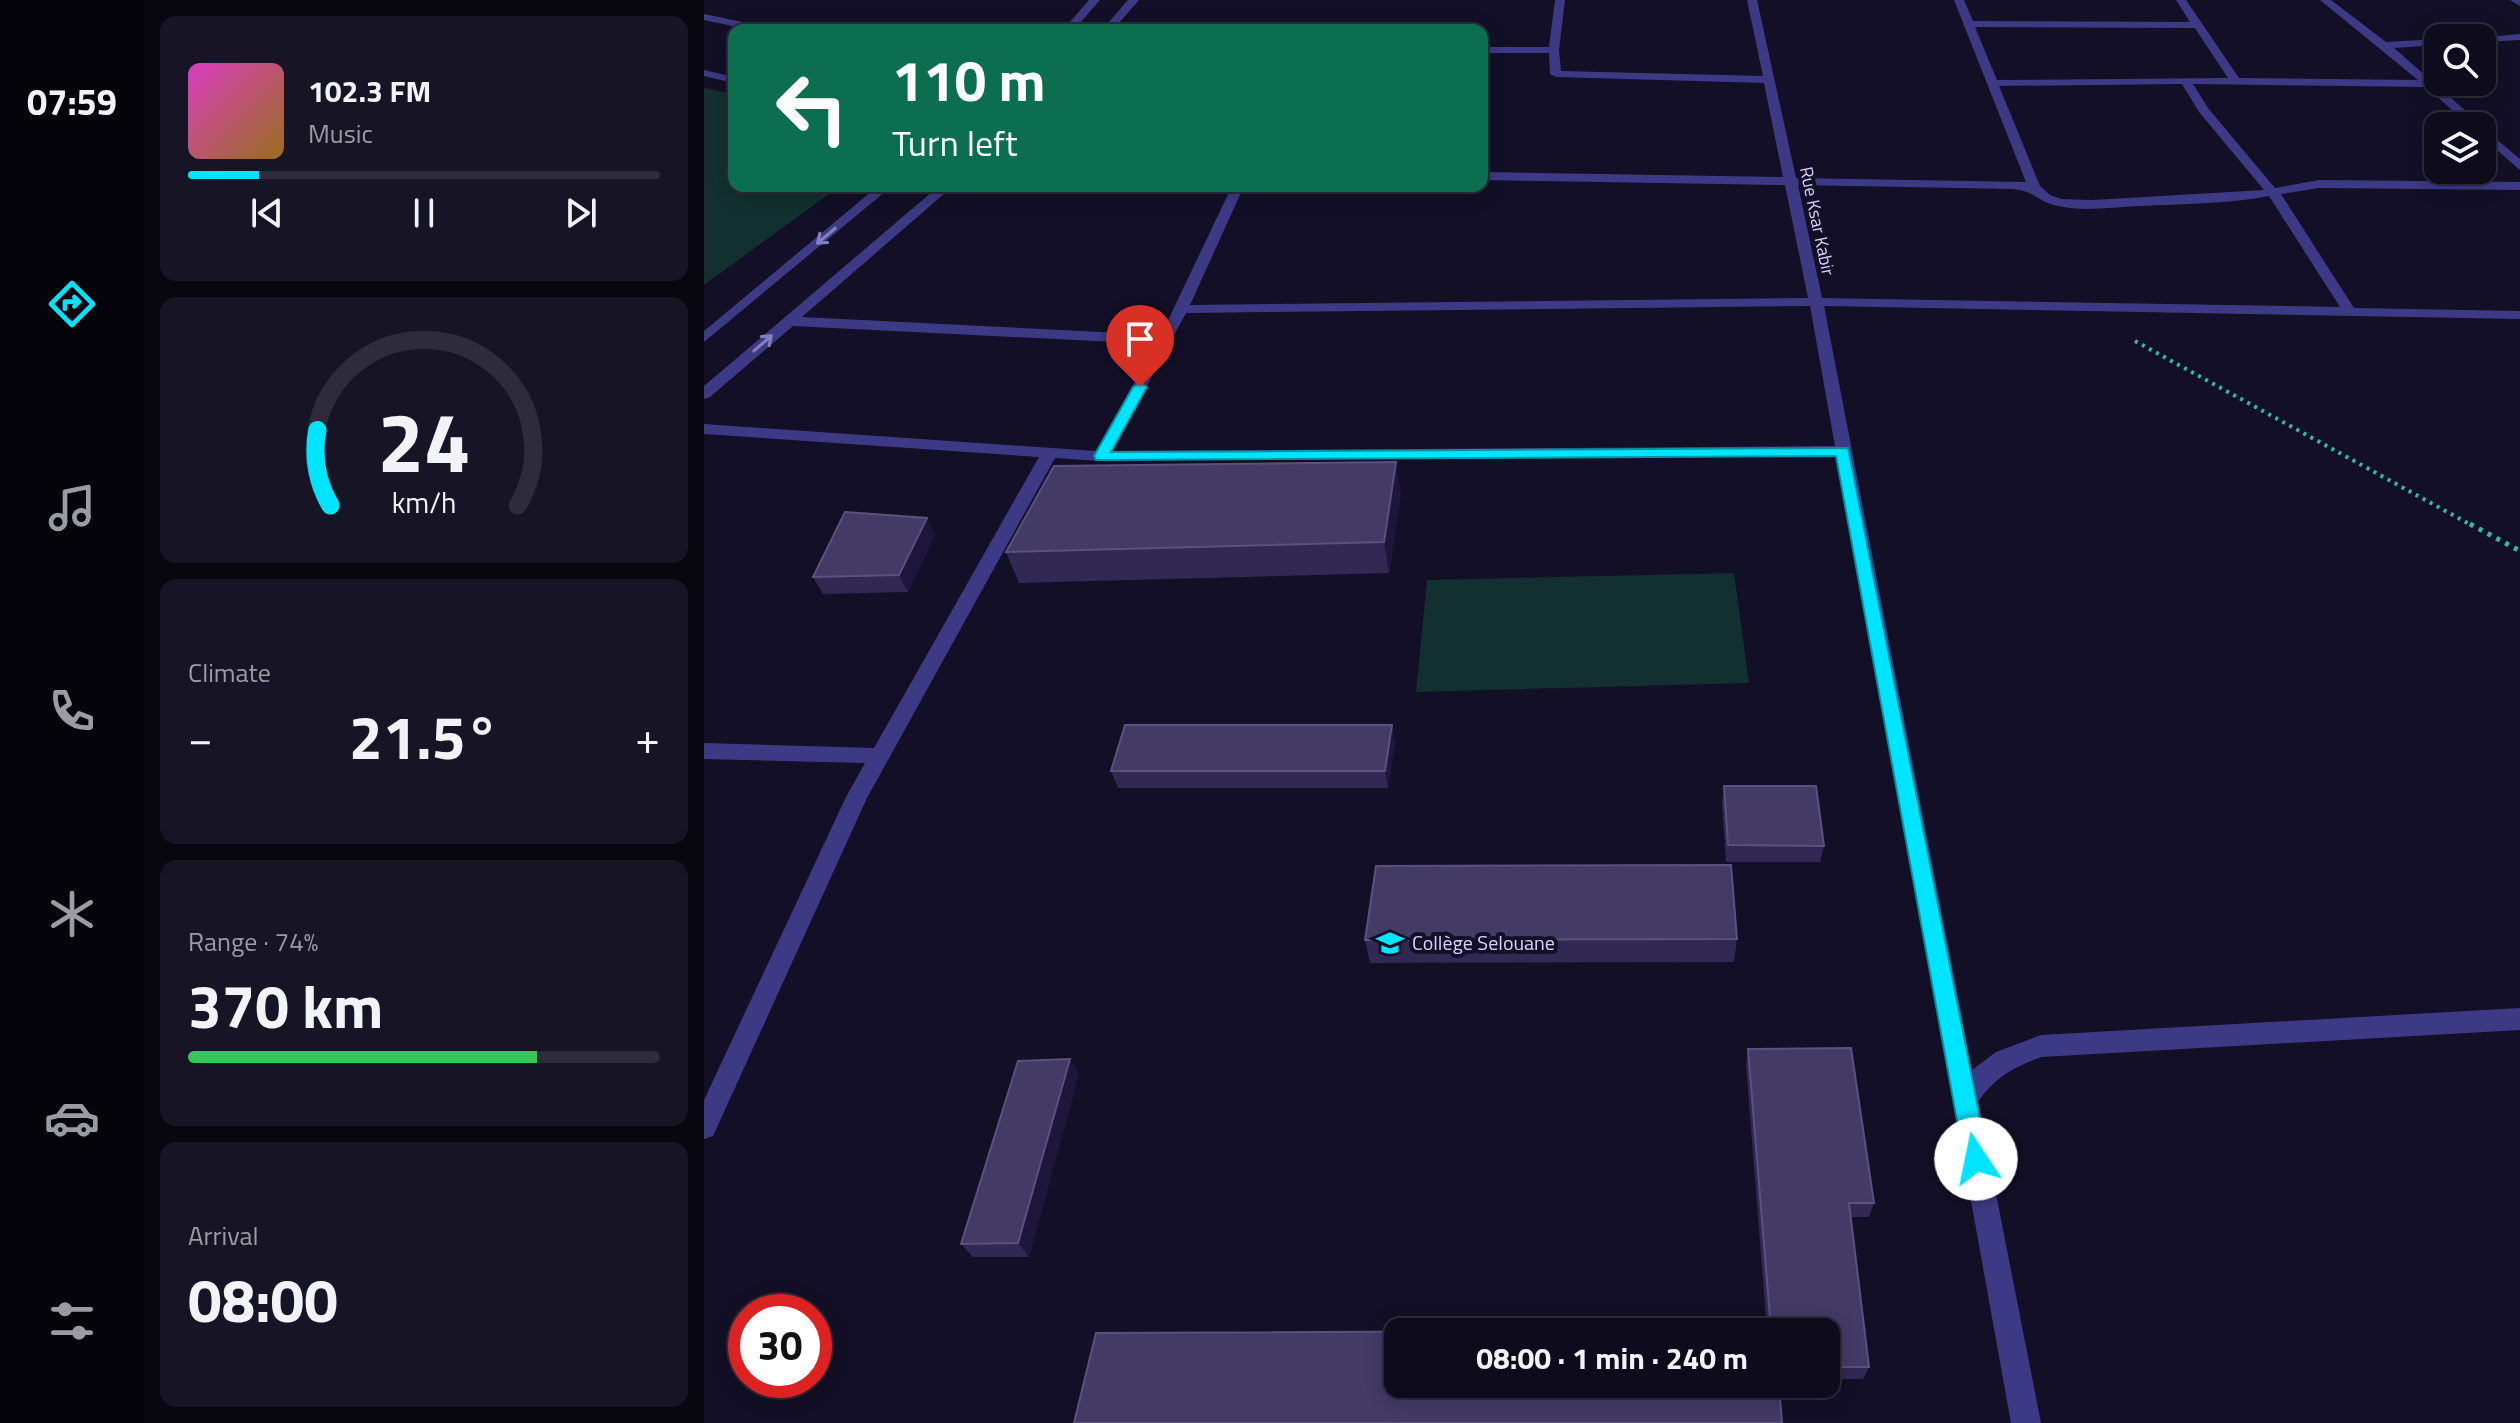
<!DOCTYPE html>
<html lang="en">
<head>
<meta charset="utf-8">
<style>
  body { margin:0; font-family:"Titillium Web",sans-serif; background:#171425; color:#f1f3f6; height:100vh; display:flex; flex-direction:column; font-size:30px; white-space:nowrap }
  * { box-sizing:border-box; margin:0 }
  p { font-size:26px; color:#9b9ba3 }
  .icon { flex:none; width:44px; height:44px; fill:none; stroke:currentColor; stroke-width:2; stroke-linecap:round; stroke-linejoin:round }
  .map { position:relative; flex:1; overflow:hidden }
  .drawer { display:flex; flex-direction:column; gap:16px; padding:16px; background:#08060f; width:560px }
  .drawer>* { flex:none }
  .hud { position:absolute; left:24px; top:24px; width:760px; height:168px; border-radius:16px; box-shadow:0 4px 20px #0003,0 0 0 2px #2e2b3b; background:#0b6e4f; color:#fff; overflow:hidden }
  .controls { position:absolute; left:1720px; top:24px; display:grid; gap:16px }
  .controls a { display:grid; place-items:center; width:72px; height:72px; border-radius:16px; background:#0e0b1c; box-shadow:0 4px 20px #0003,0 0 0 2px #2e2b3b; font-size:40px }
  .speed { position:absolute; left:24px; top:1294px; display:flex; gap:16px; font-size:40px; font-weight:700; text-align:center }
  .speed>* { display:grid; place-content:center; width:104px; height:104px; border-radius:50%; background:#0e0b1c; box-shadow:0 4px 20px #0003,0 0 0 2px #2e2b3b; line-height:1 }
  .speed .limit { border:12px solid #d22; background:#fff; color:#111 }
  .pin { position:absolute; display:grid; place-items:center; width:68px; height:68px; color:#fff; margin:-82px -34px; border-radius:50% 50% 50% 0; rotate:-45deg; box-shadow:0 0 8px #0007 }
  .pin .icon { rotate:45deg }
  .me { position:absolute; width:88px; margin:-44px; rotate:349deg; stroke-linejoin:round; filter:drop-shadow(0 0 6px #0008) }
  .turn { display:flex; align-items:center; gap:28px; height:168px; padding:0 32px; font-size:36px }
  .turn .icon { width:104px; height:104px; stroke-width:2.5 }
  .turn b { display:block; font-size:56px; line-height:68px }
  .big { font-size:60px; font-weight:700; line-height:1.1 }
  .drawer .widget { flex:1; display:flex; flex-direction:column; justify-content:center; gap:12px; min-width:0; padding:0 28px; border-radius:16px; background:#171425 }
  .drawer .dial { align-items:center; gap:0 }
  .dial svg { height:208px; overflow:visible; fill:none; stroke:#2e2b3b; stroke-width:7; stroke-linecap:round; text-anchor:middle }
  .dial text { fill:#f1f3f6; stroke:none }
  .song { display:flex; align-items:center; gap:24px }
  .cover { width:96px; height:96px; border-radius:12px; background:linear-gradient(135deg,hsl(310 70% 55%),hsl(40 70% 35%)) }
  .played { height:8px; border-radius:4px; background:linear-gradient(90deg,#00e5ff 15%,#2e2b3b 15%) }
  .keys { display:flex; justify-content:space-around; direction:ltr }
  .heat { display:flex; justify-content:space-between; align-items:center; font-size:44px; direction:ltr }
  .charge { height:12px; border-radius:6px; background:linear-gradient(90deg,#34c759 74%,#2e2b3b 0) }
  .trip { position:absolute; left:680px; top:1318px; width:456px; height:80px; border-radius:16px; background:#0e0b1c; box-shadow:0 4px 20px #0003,0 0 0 2px #2e2b3b; font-weight:700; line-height:80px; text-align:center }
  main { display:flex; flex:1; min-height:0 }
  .tab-bar { display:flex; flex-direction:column; width:144px; justify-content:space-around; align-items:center; background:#06040b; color:#9b9ba3 }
  .tab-bar .icon { width:56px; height:56px }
  .tab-bar .current { color:#00e5ff }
  .tab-bar b { font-size:36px; color:#f1f3f6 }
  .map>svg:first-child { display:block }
  .green { fill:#12302f }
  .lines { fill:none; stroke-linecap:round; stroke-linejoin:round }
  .path-far1 { stroke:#2fb8b0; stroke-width:4; stroke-dasharray:3 5; stroke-linecap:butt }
  .path { stroke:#2fb8b0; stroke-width:5; stroke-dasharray:4 6; stroke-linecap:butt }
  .minor { fill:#3d3a85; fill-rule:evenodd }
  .wall { fill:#312854 }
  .shaded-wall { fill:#1d163a }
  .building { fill:#433a66; stroke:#5a527e; stroke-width:2 }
  .oneway { stroke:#837fbc }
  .route { fill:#00e5ff; stroke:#0095a6; stroke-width:2 }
  .labels { text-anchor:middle; stroke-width:8; stroke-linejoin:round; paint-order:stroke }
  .far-street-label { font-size:18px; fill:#d9d4ff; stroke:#130f26 }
  .poi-label { font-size:20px; fill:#d9d4ff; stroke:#130f26; text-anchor:start }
</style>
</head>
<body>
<main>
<nav class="tab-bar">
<b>07:59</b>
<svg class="icon current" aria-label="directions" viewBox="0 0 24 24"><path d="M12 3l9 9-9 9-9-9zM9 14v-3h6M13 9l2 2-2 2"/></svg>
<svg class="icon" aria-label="music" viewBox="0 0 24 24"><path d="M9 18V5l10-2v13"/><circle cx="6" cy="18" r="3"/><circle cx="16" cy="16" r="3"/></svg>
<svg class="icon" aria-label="phone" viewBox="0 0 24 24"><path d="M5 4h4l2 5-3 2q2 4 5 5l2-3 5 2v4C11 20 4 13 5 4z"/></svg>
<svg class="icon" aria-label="climate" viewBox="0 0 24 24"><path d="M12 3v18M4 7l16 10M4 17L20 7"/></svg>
<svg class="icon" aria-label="car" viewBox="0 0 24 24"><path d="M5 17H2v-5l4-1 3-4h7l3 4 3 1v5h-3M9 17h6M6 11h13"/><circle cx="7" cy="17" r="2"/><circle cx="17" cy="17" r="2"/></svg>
<svg class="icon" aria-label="filters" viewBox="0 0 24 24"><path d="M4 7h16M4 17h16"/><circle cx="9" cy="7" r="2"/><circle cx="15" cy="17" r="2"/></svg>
</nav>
<section class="drawer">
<div class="widget">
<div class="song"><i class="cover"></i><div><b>102.3 FM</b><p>Music</p></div></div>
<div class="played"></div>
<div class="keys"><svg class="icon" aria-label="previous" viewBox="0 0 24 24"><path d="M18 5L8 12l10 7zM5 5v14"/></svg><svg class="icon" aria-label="pause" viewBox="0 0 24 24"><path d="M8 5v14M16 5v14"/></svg><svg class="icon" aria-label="next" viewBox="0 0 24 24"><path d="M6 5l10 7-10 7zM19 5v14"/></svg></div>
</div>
<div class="widget dial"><svg viewBox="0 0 100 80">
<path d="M14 69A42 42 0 1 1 86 69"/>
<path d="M14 69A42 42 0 0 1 9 40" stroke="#00e5ff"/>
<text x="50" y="56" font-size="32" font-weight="700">24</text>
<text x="50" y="72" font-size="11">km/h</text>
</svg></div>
<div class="widget"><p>Climate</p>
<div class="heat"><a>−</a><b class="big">21.5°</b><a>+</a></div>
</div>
<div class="widget"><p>Range · 74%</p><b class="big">370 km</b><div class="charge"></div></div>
<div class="widget"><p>Arrival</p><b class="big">08:00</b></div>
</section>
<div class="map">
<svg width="1816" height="1423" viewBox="0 0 1816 1423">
  <rect width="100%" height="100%" fill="#130f26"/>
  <!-- green -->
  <path class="green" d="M 0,88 L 30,94 L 30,186 L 136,186 L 0,285 Z
    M 1030,573 L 1045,683 L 712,692 L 723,580 Z"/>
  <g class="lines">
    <!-- path-far1 -->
    <path class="path-far1" d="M 1431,341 L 1769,526"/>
    <!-- path -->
    <path class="path" d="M 1766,524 L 1816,551"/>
    <!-- minor -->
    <path class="minor" d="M 385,0 L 396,0 L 370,30 L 359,30 Z
      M 424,0 L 435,0 L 409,30 L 398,30 Z
      M 851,0 L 861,0 L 855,50 L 857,71 L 1059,76 L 1043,0 L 1053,0 L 1092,178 L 1322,182 L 1250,0 L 1260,0 L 1269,21 L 1486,22 L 1472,0 L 1482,0 L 1535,78 L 1714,80 L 1616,0 L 1627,0 L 1682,42 L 1734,39 L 1734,45 L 1690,48 L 1779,126 L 1766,126 L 1722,87 L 1489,84 L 1504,108 L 1571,188 L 1615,180 L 1816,182 L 1816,190 L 1615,188 L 1577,194 L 1650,308 L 1816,311 L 1816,319 L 1120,306 L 1268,1070 L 1292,1052 L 1337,1035 L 1816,1008 L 1816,1030 L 1337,1057 C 1310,1067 1291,1077 1274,1102 L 1337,1423 L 1307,1423 L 1133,456 L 397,461 L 351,458 L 163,798 L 9,1136 L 0,1139 L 0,1100 L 142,797 L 161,763 L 0,759 L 0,743 L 170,748 L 335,457 L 0,434 L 0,424 L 392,451 L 452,344 L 89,326 L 6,397 L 0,399 L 0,386 L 235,186 L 249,186 L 98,317 L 457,335 L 528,186 L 540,186 L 486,305 L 1104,298 L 1081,185 L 778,180 L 778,172 L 1079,177 L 1060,83 L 852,77 L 846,74 L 845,53 L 778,53 L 778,47 L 845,47 ZM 1271,27 L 1491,28 L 1524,78 L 1293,80 ZM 1478,84 L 1495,112 L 1560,190 L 1389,200 L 1357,199 L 1346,195 L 1336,186 L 1295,86 ZM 1094,185 L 1309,189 C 1331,191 1334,202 1354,206 C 1379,212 1409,207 1435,206 C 1478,204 1522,204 1565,196 L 1636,307 L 1118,298 ZM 1106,306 L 1131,446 L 408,451 L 482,313 Z
      M 1806,0 L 1816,0 L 1816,6 Z
      M 0,14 L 63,27 L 68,30 L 48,30 L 0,20 Z
      M 1816,34 L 1816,40 L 1778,42 L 1778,38 L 1773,38 Z
      M 0,70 L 30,77 L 30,83 L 0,76 Z
      M 1778,127 L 1816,159 L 1816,170 L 1778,137 Z
      M 174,186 L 188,186 L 0,342 L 0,331 Z"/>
  </g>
  <!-- wall -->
  <path class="wall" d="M 697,493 L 685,573 L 315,583 L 302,552 Z
    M 231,535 L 204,592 L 119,594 L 109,577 Z
    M 688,725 L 691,743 L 684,788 L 414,788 L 407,771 Z
    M 1020,786 L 1120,846 L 1116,862 L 1022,862 L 1018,803 Z
    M 1033,939 L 1030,962 L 666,963 L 661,940 Z
    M 1044,1049 L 1170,1203 L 1165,1217 L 1146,1217 L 1165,1367 L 1159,1379 L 1122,1379 L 1122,1332 L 1063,1330 L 1042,1065 Z
    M 375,1074 L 325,1257 L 269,1257 L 257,1244 Z"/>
  <!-- shaded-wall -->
  <path class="shaded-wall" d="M 692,462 L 697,493 L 685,573 L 680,542 Z
    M 223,518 L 231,535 L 204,592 L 195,575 Z
    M 688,725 L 691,743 L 684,788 L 681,771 Z
    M 366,1059 L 375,1074 L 325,1257 L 314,1243 Z"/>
  <!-- building -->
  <path class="building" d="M 692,462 L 680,542 L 302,552 L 350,466 Z
    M 141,512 L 223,518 L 195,575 L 109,577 Z
    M 421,725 L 688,725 L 681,771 L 407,771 Z
    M 1020,786 L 1112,786 L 1120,846 L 1024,845 Z
    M 1027,865 L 1033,939 L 661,940 L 672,866 Z
    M 1147,1048 L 1170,1203 L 1145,1203 L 1165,1367 L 1122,1367 L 1122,1332 L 1070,1332 L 1070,1330 L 1067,1330 L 1044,1049 Z
    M 366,1059 L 314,1243 L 257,1244 L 314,1061 Z
    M 1070,1330 L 1070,1332 L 694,1332 L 694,1384 L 1075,1384 L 1078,1423 L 370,1423 L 392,1333 Z"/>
  <!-- one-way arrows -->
  <defs><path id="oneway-shaft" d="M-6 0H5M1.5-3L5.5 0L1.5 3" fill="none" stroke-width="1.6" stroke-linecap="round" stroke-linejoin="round" transform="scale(2)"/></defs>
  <g class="oneway">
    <use href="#oneway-shaft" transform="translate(122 236) rotate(140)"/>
    <use href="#oneway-shaft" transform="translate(59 343) rotate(-41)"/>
  </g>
  <!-- route -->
  <path class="route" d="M 436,383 L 443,387 L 407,452 L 1144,448 L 1284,1159 L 1281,1167 L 1272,1170 L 1264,1167 L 1260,1159 L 1132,456 L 392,460 L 390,456 L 429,387 Z"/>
  <!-- icons -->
  <defs>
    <g id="school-bare" transform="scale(2.16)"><path d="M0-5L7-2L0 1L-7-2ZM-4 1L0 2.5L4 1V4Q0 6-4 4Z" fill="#00e5ff" stroke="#130f26" stroke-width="2.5" paint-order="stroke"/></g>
  </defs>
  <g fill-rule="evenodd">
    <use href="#school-bare" x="686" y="943"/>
  </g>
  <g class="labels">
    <!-- far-street labels -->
    <g class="far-street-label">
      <text transform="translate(1113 221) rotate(78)" y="6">Rue Ksar Kabir</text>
    </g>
    <!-- poi labels -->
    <g class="poi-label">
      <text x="708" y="950">Collège Selouane</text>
    </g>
  </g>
</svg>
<div class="controls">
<a><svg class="icon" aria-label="search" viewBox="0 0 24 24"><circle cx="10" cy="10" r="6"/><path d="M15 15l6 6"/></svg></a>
<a><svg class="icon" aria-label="layers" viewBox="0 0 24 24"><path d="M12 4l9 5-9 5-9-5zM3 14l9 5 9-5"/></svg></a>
</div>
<div class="speed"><div class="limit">30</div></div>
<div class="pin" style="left:436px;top:387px;background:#d93025"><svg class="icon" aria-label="arrive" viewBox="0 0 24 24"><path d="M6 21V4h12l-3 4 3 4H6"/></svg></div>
<svg class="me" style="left:1272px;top:1159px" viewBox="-20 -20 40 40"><circle r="19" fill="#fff"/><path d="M0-13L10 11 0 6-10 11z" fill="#00e5ff"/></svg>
<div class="trip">08:00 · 1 min · 240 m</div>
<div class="hud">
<div class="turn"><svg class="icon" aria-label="left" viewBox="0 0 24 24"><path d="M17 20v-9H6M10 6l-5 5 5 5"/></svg><div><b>110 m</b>Turn left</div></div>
</div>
</div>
</main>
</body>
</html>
